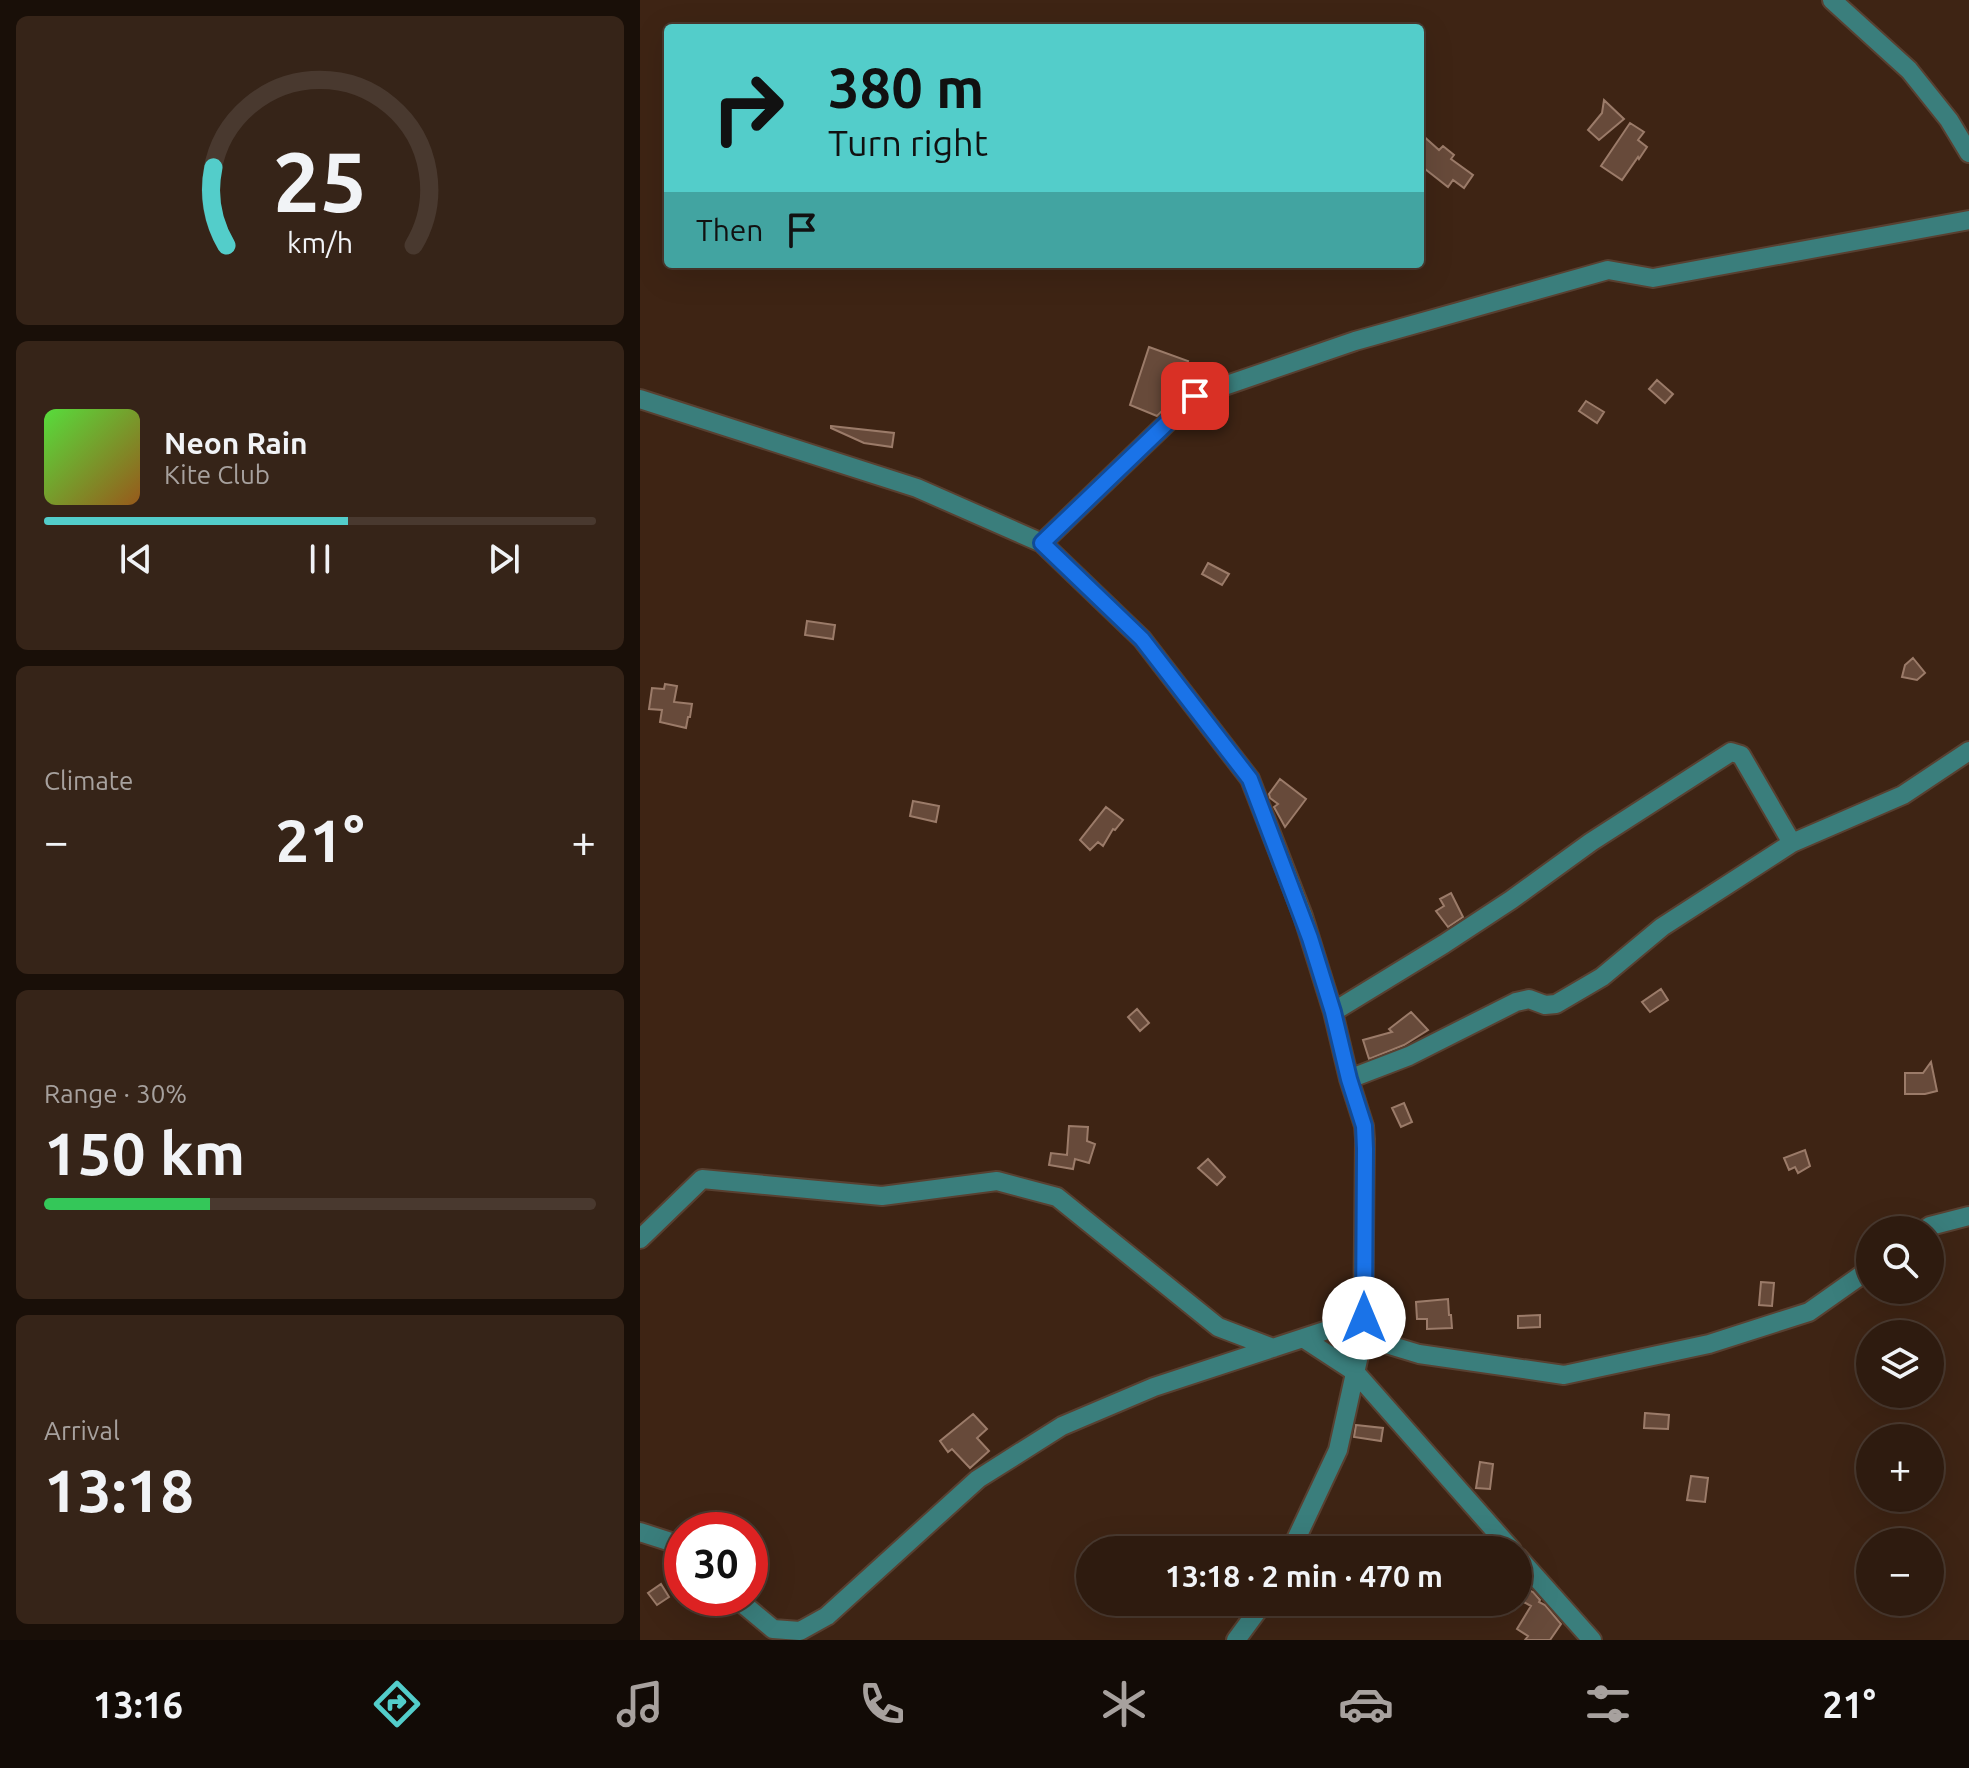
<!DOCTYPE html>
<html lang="en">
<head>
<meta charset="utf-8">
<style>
  body { margin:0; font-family:Ubuntu,sans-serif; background:#362418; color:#f1f3f6; height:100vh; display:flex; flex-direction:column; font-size:30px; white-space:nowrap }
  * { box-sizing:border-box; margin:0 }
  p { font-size:26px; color:#a7a19e }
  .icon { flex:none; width:44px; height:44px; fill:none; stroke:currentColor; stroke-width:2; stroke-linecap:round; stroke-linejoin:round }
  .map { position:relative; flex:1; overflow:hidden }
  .side { display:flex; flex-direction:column; gap:16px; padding:16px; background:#190f08; width:640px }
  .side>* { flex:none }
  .hud { position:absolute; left:24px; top:24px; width:760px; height:244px; border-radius:8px; box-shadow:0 8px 32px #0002,0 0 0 2px #49392f; background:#53cdca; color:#111; overflow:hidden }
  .tools { position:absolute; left:1216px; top:1216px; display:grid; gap:16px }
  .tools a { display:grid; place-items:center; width:88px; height:88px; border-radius:50%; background:#2e1b0f; box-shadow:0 8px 32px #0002,0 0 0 2px #49392f; font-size:40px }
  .speed { position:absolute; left:24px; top:1512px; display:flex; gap:16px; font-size:40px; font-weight:700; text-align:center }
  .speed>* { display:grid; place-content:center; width:104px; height:104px; border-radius:50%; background:#2e1b0f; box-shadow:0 8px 32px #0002,0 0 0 2px #49392f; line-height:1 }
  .speed .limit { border:12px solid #d22; background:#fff; color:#111 }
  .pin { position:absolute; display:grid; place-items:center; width:68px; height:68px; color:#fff; margin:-34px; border-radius:16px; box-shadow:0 4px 12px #0006 }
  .me { position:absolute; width:88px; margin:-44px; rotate:0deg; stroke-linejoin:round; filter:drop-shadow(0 0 6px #0008) }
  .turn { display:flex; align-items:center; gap:28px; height:168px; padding:0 32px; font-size:36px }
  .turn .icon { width:104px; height:104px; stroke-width:2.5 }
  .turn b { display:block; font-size:56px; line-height:68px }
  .then { display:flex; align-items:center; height:76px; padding:0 32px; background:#0003; gap:16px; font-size:30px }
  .big { font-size:60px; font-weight:700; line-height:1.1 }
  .side .widget { flex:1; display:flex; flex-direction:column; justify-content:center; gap:12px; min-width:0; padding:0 28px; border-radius:12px; background:#362418 }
  .side .dial { align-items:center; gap:0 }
  .dial svg { height:208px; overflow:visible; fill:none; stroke:#49392f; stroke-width:7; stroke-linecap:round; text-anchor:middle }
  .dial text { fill:#f1f3f6; stroke:none }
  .song { display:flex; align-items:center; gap:24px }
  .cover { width:96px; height:96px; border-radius:12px; background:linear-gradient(135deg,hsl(110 70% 55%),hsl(30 70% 35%)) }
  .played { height:8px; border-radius:4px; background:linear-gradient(90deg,#53cdca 55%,#49392f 55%) }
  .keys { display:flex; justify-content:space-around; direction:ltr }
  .heat { display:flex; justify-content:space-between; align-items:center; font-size:44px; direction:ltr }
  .charge { height:12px; border-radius:6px; background:linear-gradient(90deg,#34c759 30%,#49392f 0) }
  .trip { position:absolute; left:436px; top:1536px; width:456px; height:80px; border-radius:40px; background:#2e1b0f; box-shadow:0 8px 32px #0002,0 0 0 2px #49392f; font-weight:700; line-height:80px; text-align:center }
  .tab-bar { display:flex; height:128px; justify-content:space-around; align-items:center; background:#120b06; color:#a7a19e }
  .tab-bar .icon { width:56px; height:56px }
  .tab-bar .current { color:#53cdca }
  .tab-bar b { font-size:36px; color:#f1f3f6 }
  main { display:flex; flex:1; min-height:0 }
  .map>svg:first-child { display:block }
  .building { fill:#674a3a; stroke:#9b7b69; stroke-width:2 }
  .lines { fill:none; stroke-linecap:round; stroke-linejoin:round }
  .minor-casing { stroke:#584031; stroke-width:22 }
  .minor { stroke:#3a7e7c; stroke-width:18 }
  .route-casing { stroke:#114b97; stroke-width:20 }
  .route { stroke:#1a73e8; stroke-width:14 }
</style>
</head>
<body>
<main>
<section class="side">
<div class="widget dial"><svg viewBox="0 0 100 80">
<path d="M14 69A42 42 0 1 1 86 69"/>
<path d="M14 69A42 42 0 0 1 9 39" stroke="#53cdca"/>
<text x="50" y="56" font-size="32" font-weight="700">25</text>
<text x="50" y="72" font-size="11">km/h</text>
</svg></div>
<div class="widget">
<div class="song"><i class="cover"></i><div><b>Neon Rain</b><p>Kite Club</p></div></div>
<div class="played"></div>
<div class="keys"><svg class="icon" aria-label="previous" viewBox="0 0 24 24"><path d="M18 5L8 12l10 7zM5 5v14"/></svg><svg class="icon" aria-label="pause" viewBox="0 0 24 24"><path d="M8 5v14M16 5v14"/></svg><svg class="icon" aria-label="next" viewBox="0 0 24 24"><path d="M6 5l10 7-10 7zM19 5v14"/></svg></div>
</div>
<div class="widget"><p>Climate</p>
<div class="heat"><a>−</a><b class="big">21°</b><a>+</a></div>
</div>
<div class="widget"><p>Range · 30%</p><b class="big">150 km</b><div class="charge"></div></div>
<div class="widget"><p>Arrival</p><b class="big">13:18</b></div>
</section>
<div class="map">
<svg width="1329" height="1640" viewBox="0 0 1329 1640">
  <rect width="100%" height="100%" fill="#3e2414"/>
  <!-- building -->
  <path class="building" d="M 964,100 L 984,119 L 959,140 L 948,130 L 962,113 Z
    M 990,123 L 1004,132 L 998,140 L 1007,147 L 999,159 L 998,157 L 982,180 L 961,166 Z
    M 780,133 L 799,150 L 803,146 L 814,155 L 811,159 L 833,175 L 824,188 L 813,180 L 808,187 L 780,165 Z
    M 509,347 L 548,361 L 534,400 L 531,399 L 528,405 L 517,416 L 490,405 Z
    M 1017,380 L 1033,394 L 1025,403 L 1009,389 Z
    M 946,401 L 964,412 L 957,423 L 939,411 Z
    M 191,426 L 254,433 L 252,447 L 224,443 L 191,428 Z
    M 568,563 L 589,574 L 582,585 L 562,574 Z
    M 167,621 L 195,625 L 193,639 L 165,635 Z
    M 1273,658 L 1285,673 L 1277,680 L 1262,677 L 1265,665 Z
    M 25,684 L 37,686 L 34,702 L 52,704 L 50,717 L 48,717 L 46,728 L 20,722 L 22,710 L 9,709 L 12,688 L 24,689 Z
    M 640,779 L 666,799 L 645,827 L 634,807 L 638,804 L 630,798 L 629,794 Z
    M 273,801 L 299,806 L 296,822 L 270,816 Z
    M 466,807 L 483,820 L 475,830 L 473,829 L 463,846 L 458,842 L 450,850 L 440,840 Z
    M 811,893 L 823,917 L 808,927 L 796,911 L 804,906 L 800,899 Z
    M 1021,989 L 1028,1000 L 1010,1012 L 1002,1002 Z
    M 497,1009 L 509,1023 L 500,1031 L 488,1017 Z
    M 771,1012 L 788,1030 L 764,1045 L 729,1059 L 723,1040 L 752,1032 L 749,1029 Z
    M 1291,1062 L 1297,1091 L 1285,1094 L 1265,1094 L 1265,1073 L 1283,1073 Z
    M 764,1103 L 772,1122 L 761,1127 L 752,1108 Z
    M 429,1126 L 448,1127 L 447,1141 L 455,1144 L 449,1163 L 435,1159 L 433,1169 L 409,1165 L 411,1153 L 427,1155 Z
    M 1165,1150 L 1170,1166 L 1158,1173 L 1155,1167 L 1149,1170 L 1144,1158 Z
    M 568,1159 L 585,1177 L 577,1185 L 558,1168 Z
    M 1121,1282 L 1134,1283 L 1132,1306 L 1119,1305 Z
    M 808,1299 L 809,1315 L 811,1315 L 812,1328 L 787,1329 L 787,1319 L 777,1319 L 776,1302 Z
    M 900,1315 L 900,1327 L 878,1328 L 878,1316 Z
    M 1005,1413 L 1029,1415 L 1028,1429 L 1004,1428 Z
    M 333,1414 L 347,1429 L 337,1438 L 349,1451 L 330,1468 L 312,1449 L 308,1452 L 300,1441 Z
    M 716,1425 L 743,1428 L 741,1441 L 714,1437 Z
    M 840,1462 L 853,1464 L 850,1489 L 836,1488 Z
    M 1051,1476 L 1068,1478 L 1065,1502 L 1047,1500 Z
    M 21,1584 L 29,1597 L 17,1605 L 8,1593 Z
    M 883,1587 L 893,1592 L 900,1600 L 899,1602 L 905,1605 L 921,1624 L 910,1640 L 885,1640 L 888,1636 L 877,1629 L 891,1606 L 878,1599 Z"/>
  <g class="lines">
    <!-- minor casing -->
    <g class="minor-casing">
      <path id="minor" d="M 1192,0 L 1269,70 L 1309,120 L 1329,153
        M 0,399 L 277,488 L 402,543 L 502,639 L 610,779 L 663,916 L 693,1012 L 709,1079 L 724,1126 L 725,1139 L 723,1337 L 698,1450 L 651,1550
        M 402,543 L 555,396 L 715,341 L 968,270 L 1013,278 L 1329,220
        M 693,1012 L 804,944 L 871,900 L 951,842 L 1091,752 L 1101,755 L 1152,843
        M 709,1079 L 769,1056 L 876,1002 L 889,999 L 905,1005 L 916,1004 L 962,977 L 1022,927 L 1152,843 L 1263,795 L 1329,751
        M 1284,1230 L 1290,1226 L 1329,1216
        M 0,1239 L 62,1179 L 242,1196 L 357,1181 L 417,1197 L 578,1327 L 633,1348
        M 723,1337 L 779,1354 L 924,1375 L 1069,1344 L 1169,1312 L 1230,1269
        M 663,1338 L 715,1372 L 872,1550
        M 0,1532 L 31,1542 L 42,1552
        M 878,1557 L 952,1640
        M 96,1598 L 133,1629 L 160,1631 L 187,1616 L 338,1479 L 422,1426 L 514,1387 L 724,1318
        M 596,1640 L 624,1602"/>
    </g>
    <!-- minor -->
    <use href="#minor" class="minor"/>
  </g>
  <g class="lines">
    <!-- route casing -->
    <g class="route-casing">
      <path id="route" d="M 555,396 L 402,543 L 502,639 L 610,779 L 670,938 L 693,1012 L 709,1079 L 724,1126 L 725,1149 L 724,1318"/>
    </g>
    <!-- route -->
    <use href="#route" class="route"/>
  </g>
</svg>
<div class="tools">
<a><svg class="icon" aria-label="search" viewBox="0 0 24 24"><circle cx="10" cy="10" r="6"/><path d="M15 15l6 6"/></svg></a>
<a><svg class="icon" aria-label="layers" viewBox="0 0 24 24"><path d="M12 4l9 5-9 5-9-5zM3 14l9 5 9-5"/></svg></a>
<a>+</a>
<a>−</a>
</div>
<div class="speed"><div class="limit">30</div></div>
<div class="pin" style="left:555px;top:396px;background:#d93025"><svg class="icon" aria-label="arrive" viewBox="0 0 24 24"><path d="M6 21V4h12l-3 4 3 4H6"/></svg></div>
<svg class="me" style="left:724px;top:1318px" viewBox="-20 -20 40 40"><circle r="19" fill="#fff"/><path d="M0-13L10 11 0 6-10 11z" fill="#1a73e8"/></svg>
<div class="trip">13:18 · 2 min · 470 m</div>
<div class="hud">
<div class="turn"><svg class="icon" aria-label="right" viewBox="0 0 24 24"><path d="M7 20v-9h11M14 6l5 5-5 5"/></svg><div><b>380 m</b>Turn right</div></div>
<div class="then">Then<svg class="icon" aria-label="arrive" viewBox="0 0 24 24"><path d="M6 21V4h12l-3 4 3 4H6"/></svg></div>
</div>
</div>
</main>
<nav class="tab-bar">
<b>13:16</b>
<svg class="icon current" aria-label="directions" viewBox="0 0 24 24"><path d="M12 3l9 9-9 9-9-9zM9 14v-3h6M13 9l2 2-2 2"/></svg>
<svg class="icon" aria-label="music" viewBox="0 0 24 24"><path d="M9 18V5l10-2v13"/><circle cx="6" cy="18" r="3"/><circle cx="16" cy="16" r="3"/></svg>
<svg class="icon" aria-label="phone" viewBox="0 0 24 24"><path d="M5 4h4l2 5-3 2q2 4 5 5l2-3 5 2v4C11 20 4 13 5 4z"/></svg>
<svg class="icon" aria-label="climate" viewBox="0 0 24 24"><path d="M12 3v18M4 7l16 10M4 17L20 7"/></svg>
<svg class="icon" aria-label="car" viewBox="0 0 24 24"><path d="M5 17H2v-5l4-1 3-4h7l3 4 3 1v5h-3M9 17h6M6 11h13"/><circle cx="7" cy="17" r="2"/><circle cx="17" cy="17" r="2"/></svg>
<svg class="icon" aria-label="filters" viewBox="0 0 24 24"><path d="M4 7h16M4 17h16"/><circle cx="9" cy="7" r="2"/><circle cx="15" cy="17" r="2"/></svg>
<b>21°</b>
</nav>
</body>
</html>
